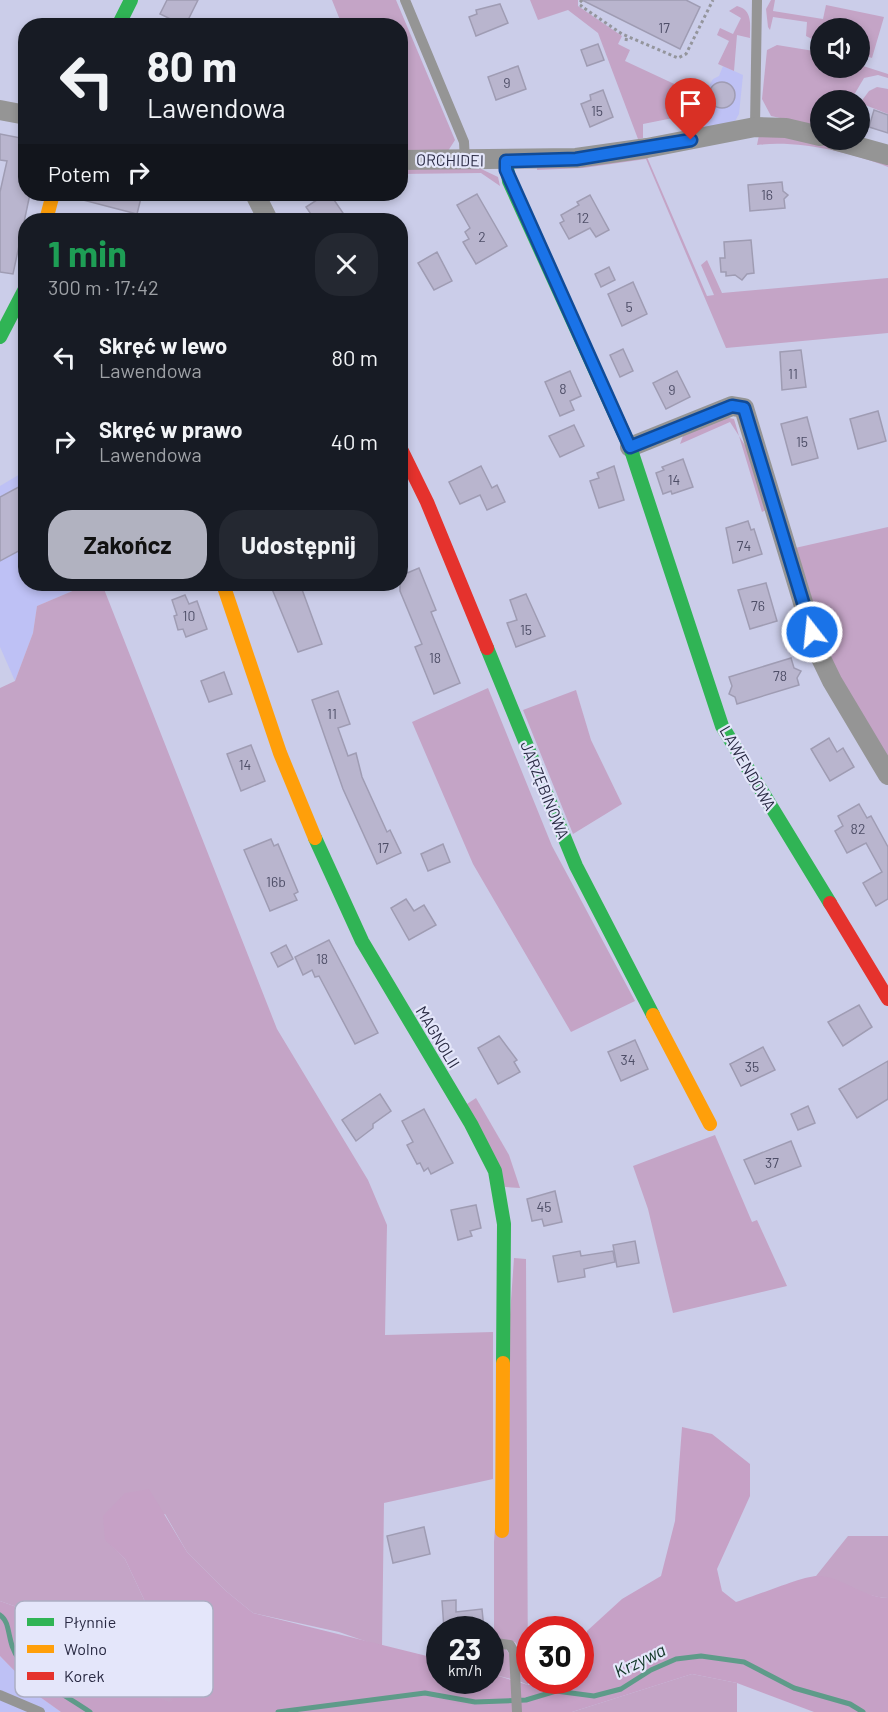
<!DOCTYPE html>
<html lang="pl">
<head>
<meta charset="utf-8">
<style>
	:root { --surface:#171b24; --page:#242831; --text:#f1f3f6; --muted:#9ea1a6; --accent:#b1b2c0 }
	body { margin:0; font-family:Barlow,sans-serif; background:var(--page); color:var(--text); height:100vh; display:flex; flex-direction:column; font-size:22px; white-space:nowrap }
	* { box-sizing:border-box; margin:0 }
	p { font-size:20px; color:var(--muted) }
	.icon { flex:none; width:33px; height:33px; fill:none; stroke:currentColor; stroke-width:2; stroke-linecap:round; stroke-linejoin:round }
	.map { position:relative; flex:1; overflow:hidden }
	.drawer { position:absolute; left:18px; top:213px; width:390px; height:378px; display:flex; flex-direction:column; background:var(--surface); border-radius:24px; box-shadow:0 3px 9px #0003 }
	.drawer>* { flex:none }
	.banner { position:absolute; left:18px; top:18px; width:390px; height:183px; border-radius:24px; box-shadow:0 3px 9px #0003; background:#171b24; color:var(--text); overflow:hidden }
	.tools { position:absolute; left:810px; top:18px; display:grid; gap:12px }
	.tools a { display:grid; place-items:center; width:60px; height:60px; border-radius:50%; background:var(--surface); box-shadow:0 3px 9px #0003; font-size:30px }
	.speed { position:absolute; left:426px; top:1616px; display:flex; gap:12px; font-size:30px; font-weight:700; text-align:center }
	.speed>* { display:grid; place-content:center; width:78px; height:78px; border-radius:50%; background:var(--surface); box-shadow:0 3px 9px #0003; line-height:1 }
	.speed small { font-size:15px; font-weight:400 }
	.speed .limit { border:9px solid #d22; background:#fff; color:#111 }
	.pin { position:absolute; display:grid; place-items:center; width:51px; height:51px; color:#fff; margin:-62px -26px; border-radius:50% 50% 50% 0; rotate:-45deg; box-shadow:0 0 6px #0007 }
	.pin .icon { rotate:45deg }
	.me { position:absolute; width:66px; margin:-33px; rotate:344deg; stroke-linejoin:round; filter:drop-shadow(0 0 4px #0008) }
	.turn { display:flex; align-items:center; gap:21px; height:126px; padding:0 30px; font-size:27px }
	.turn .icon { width:78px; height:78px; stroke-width:2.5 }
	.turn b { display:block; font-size:42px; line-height:51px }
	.then { display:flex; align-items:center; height:57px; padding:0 30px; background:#0003; gap:12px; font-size:22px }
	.round { display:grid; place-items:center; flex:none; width:63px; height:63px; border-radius:24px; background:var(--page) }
	.head { display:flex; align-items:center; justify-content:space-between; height:102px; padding:0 30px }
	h1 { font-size:36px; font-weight:700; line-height:45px; color:#1e9e55 }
	.action { display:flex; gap:12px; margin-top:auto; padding:12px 30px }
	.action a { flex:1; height:69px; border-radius:24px; background:var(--accent); color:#111; font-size:24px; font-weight:700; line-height:69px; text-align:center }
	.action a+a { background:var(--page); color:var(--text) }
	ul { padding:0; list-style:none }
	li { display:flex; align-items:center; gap:18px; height:84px; padding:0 30px }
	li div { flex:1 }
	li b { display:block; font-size:22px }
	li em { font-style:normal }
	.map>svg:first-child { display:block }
</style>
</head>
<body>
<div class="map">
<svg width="888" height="1712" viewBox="0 0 888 1712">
	<rect width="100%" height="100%" fill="#cbcde9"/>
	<g fill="#bec1f5">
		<path d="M 723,66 L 743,75 L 739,114 L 735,121 L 728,125 L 683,132 L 713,79 L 719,76 Z"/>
		<path d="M 25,471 L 26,584 L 89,584 L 37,606 L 33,633 L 15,681 L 0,647 L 0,486 Z"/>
		<path d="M 0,1656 L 40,1697 L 61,1712 L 0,1712 Z"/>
	</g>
	<g fill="#c4a4c6">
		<path d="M 332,0 L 396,0 L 455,140 L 448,151 L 401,154 L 400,26 L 342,25 Z"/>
		<path d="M 530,0 L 578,0 L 578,6 L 622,36 L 618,44 L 630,50 L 625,61 L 698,95 L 700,101 L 691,119 L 683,116 L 643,124 L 643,138 L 638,139 L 598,33 L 568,10 L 538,20 Z"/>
		<path d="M 771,0 L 775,0 L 773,11 L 823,19 L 826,5 L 884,17 L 872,58 L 860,54 L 860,28 L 820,28 L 820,43 L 806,36 L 807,22 L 773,17 L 770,30 L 768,27 L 766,9 Z"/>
		<path d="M 737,6 C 753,10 750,25 750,38 L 737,35 L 734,71 L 718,64 L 729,41 L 717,35 L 720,28 L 733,34 L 741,18 L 729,11 Z"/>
		<path d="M 777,45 L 820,52 L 820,68 L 860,68 L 860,65 L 888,74 L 888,78 L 878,75 L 864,78 L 851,100 L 820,100 L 820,127 L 771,116 L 762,99 L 767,50 Z"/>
		<path d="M 877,87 L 888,89 L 888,114 L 860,103 L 869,91 Z"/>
		<path d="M 759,135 C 803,136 846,150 888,162 L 888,167 C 849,152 798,140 757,145 Z"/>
		<path d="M 647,157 L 707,296 L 714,295 L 701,265 L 707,260 L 722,293 L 888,278 L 888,333 L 726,348 L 646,159 L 583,168 L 537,170 L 537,166 Z"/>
		<path d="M 400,167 L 477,167 L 498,177 L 500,186 L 481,173 L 401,174 Z"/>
		<path d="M 725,417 L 734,419 L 739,436 L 754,459 L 766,510 L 762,512 L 739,436 L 730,422 L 680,444 L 683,436 Z"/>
		<path d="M 888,527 L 888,765 L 828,664 L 795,548 Z"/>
		<path d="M 89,584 L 102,584 L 277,1029 L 368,1180 L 387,1225 L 385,1335 L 493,1332 L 493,1479 L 384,1503 L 382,1647 L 339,1632 L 253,1613 L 226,1591 L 187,1552 L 165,1514 L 105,1539 L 125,1559 L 172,1659 L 181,1688 L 170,1703 L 86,1674 L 28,1611 L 0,1601 L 0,688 L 15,681 L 33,633 L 37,606 Z"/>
		<path d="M 488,688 L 552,846 L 635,1001 L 571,1032 L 473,864 L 412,722 Z"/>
		<path d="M 576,690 L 591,740 L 622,804 L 573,834 L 523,710 Z"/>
		<path d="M 476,1098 L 509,1155 L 520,1188 L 505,1187 L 467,1104 Z"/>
		<path d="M 715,1135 L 752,1222 L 757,1220 L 787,1286 L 673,1313 L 648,1209 L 633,1166 Z"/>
		<path d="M 514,1258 L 526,1259 L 528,1685 L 519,1681 L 518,1646 L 515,1642 L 494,1639 L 494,1542 Z"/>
		<path d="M 848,1536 L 888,1536 L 888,1598 C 863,1597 841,1582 816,1576 Z"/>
		<path d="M 494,1647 L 505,1648 L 510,1655 L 511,1679 L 495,1675 Z"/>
		<path d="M 692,1674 L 737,1683 L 737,1712 L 572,1712 Z"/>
	</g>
	<path fill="#c6a1c6" d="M 682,1427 L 712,1434 L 750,1464 L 750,1496 L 717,1569 L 722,1591 L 736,1602 C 753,1597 803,1576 817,1576 C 840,1575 861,1597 888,1598 L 888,1712 L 814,1712 L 737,1683 L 692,1674 L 572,1712 L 61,1712 L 40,1697 L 0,1656 L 0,1601 L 28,1611 L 86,1674 L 170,1702 L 181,1688 L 172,1659 L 125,1559 L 105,1540 L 103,1516 L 125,1493 L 149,1489 L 187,1552 L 226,1591 L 253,1613 L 439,1659 L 440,1680 L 490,1680 L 491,1669 L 494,1670 L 495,1675 L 528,1685 L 559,1680 L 580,1680 L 581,1676 L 586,1675 L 587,1631 L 622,1599 L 661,1576 L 675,1521 Z"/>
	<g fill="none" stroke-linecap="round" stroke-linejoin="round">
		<g stroke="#5e9b89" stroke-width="5">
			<path d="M 0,1615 C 12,1623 6,1643 19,1659 C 36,1681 67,1696 90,1712"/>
			<path d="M 278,1712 L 425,1693 L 475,1702 L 526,1700 L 556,1691 L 594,1696 L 621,1689 L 651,1670 L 676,1659 L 701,1656 L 744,1662 L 794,1688 L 850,1704 L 863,1712"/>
		</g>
	</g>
	<g fill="#b9b5ce" stroke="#9f9cb3" stroke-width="1.5">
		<path d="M 167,0 L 198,0 L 185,26 L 160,14 Z"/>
		<path d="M 582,0 L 686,0 L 700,7 L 680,49 Z"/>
		<path d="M 500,4 L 508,23 L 476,36 L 469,17 L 477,14 L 476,10 Z"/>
		<path d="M 598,44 L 604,60 L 587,66 L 581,50 Z"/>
		<path d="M 518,66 L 526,89 L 496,100 L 488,77 Z"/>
		<circle cx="722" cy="95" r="13"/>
		<path d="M 603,90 L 613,117 L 590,127 L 581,104 L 591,100 L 590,95 Z"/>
		<path d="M 874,110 L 888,115 L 888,133 L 869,127 Z"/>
		<path d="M 0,134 L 26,139 L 26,194 L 30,194 L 13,274 L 0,272 L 0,192 L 7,161 L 0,160 Z"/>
		<path d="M 782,182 L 783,191 L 788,195 L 784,199 L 785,208 L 750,211 L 748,185 Z"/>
		<path d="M 79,194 L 142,194 L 137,214 L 79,199 Z"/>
		<path d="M 326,194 L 330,194 L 343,213 L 332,220 L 315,220 L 306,207 Z"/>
		<path d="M 477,194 L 507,246 L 476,264 L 463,242 L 469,239 L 465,232 L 470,228 L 457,205 Z"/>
		<path d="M 590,195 L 609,230 L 596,237 L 590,228 L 569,239 L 560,223 L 564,221 L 561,215 L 579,205 L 577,202 Z"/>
		<path d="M 751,240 L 754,273 L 747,274 L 742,280 L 735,275 L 726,276 L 726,272 L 721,272 L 720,258 L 725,258 L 724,242 Z"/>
		<path d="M 437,252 L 452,281 L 434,290 L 418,263 Z"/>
		<path d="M 609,267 L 615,280 L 601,287 L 595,274 Z"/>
		<path d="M 633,282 L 647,314 L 622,326 L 608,294 Z"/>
		<path d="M 623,349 L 633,371 L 620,377 L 610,355 Z"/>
		<path d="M 801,350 L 806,387 L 782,390 L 780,352 Z"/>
		<path d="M 570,371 L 581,396 L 570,401 L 574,410 L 560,416 L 545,382 Z"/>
		<path d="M 677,371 L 690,397 L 666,409 L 653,383 Z"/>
		<path d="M 878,411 L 886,441 L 858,449 L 850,419 Z"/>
		<path d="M 807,417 L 818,458 L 792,465 L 781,424 Z"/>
		<path d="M 574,425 L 584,446 L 560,457 L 549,436 Z"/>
		<path d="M 683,459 L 693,487 L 672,494 L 671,491 L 663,494 L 656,473 L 664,470 L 662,467 Z"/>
		<path d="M 481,466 L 492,488 L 497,485 L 505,502 L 487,510 L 480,495 L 460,504 L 449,482 Z"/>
		<path d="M 614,466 L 624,500 L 599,508 L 590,481 L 599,478 L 597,473 Z"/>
		<path d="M 26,483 L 26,547 L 0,561 L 0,497 Z"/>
		<path d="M 748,521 L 751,530 L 754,529 L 762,554 L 733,563 L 726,528 Z"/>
		<path d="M 419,568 L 436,610 L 431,612 L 460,683 L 434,694 L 415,647 L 422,644 L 400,591 L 400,576 Z"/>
		<path d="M 766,583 L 777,621 L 750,629 L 738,590 Z"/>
		<path d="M 270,584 L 300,584 L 322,644 L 298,652 Z"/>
		<path d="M 526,594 L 545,636 L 516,647 L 507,623 L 517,620 L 510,600 Z"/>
		<path d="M 185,595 L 189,604 L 197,601 L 207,629 L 186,637 L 183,629 L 178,630 L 174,616 L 177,615 L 172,600 Z"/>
		<path d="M 791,658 L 794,668 L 801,671 L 797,678 L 799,685 L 737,704 L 735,697 L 729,694 L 732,686 L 729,677 Z"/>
		<path d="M 224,672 L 232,694 L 209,702 L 201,681 Z"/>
		<path d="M 338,691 L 350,724 L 338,728 L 348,756 L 356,753 L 362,777 L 387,832 L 390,830 L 401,853 L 377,864 L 343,789 L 312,700 Z"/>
		<path d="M 829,738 L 837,752 L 843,748 L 854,767 L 830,781 L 811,749 Z"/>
		<path d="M 251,745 L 265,781 L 241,791 L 227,754 Z"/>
		<path d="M 859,804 L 867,818 L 871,816 L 888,847 L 888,899 L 876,906 L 863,883 L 882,872 L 866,843 L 847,853 L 835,831 L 843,826 L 838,816 Z"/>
		<path d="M 271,839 L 274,846 L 278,844 L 298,892 L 294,894 L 297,900 L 270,911 L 244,850 Z"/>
		<path d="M 443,844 L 450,862 L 428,871 L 421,854 Z"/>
		<path d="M 406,899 L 414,911 L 424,905 L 436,925 L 409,940 L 391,908 Z"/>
		<path d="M 329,940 L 378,1033 L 355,1044 L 319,976 L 315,977 L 312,970 L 303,975 L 295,957 Z"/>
		<path d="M 286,945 L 293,959 L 278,967 L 271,953 Z"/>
		<path d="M 859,1005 L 872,1027 L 843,1046 L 828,1022 Z"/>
		<path d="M 499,1036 L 517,1060 L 514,1062 L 520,1072 L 498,1084 L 478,1048 Z"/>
		<path d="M 635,1040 L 648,1069 L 621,1081 L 608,1052 Z"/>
		<path d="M 763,1047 L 775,1070 L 741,1086 L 730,1064 Z"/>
		<path d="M 888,1061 L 888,1099 L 857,1118 L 839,1089 Z"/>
		<path d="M 380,1094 L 391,1111 L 373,1124 L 373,1128 L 356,1141 L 342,1120 Z"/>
		<path d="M 808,1106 L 815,1123 L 798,1130 L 791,1114 Z"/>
		<path d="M 424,1109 L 453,1163 L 431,1174 L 428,1168 L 424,1171 L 420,1163 L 417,1164 L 407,1145 L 413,1142 L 402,1121 Z"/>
		<path d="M 791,1141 L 801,1166 L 755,1184 L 744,1160 Z"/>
		<path d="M 555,1191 L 562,1222 L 544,1226 L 542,1219 L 532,1221 L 527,1199 Z"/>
		<path d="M 476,1205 L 481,1228 L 470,1231 L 472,1236 L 458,1240 L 451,1210 Z"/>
		<path d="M 635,1241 L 639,1263 L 617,1267 L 613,1245 Z"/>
		<path d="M 580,1251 L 581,1256 L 613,1251 L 615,1262 L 584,1269 L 585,1277 L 558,1282 L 553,1256 Z"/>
		<path d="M 424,1527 L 430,1554 L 393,1563 L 387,1536 Z"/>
		<path d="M 456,1600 L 456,1612 L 482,1609 L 484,1629 L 444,1629 L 442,1601 Z"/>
	</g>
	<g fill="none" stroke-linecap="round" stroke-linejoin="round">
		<g stroke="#94959c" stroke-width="3" stroke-dasharray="3 3" stroke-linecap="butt">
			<path d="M 580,0 L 583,3 L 581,6 L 622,34 L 678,58 L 686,54 L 713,0"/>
			<path d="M 626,41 L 627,35"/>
		</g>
		<g stroke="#959595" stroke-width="10">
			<path d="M 405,0 L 464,142 L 465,161"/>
			<path d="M 755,127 L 757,0"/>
			<path d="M 496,1643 L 510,1645 L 514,1652 L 517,1712"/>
			<path d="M 0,1695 L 40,1712"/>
		</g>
		<g stroke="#959595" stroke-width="20">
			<path d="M 0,110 L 26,115"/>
			<path d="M 834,140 L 888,155"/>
			<path d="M 400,160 L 576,158 L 647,148 L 755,127 L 786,128 L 820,136"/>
			<path d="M 255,194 L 268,220"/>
			<path d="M 630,447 L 732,406 L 744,408 L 818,652 L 832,681 L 888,775"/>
		</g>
		<g stroke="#30b455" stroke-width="14">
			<path d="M 118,26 L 131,0"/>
			<path d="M 506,161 L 509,181 L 630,447 L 722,726 L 830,903"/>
			<path d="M 0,337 L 26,287"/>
			<path d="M 487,648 L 576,866 L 653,1015"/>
			<path d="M 315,838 L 362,941 L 471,1124 L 495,1171 L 504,1224 L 503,1363"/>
		</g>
		<g stroke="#ff9f0a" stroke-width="14">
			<path d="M 46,220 L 53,194"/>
			<path d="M 223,584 L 280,753 L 315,838"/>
			<path d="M 653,1015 L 710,1124"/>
			<path d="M 502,1531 L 503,1363"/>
		</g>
		<g stroke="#e5322d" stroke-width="14">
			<path d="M 400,447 L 427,502 L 487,648"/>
			<path d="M 830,903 L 888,999"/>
		</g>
	</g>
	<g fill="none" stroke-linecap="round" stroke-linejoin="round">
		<g stroke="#114b97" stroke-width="15">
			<path id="route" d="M 691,140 L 576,159 L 506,161 L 506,170 L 630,447 L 732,406 L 744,408 L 812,632"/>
		</g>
		<use href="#route" stroke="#1a73e8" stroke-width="10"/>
	</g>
	<g text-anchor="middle" stroke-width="4.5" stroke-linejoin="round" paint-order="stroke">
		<g font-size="14" fill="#4e4e67">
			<text x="664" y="33">17</text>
			<text x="507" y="88">9</text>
			<text x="597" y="116">15</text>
			<text x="767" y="200">16</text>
			<text x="583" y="223">12</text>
			<text x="482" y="242">2</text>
			<text x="629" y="312">5</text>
			<text x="793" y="379">11</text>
			<text x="563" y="394">8</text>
			<text x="672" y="395">9</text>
			<text x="802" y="447">15</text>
			<text x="674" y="485">14</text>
			<text x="744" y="551">74</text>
			<text x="758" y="611">76</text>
			<text x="189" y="621">10</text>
			<text x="526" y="635">15</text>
			<text x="435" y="663">18</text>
			<text x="780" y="681">78</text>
			<text x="332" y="719">11</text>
			<text x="245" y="770">14</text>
			<text x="858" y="834">82</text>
			<text x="383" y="853">17</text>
			<text x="276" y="887">16b</text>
			<text x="322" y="964">18</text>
			<text x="628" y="1065">34</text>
			<text x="752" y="1072">35</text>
			<text x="772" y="1168">37</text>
			<text x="544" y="1212">45</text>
		</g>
		<g font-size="16" fill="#292a43" stroke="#e4e6fa">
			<text transform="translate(450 160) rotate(1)" y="6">ORCHIDEI</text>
			<text transform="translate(748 768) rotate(60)" y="6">LAWENDOWA</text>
			<text transform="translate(545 790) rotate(68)" y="6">JARZĘBINOWA</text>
			<text transform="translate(438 1037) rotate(59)" y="6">MAGNOLII</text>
		</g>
		<g font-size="18" font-style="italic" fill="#0f3524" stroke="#e4e6fa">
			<text transform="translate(640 1661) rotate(-26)" y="6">Krzywa</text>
		</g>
	</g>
	<rect x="15" y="1601" width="198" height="96" rx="9" fill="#e4e6fa" stroke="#acaec3" stroke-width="1.5"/>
	<rect x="27" y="1618" width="27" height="8" fill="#30b455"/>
	<rect x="27" y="1645" width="27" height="8" fill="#ff9f0a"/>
	<rect x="27" y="1672" width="27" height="8" fill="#e5322d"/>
	<g font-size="16" fill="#292a43">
		<text x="64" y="1628">Płynnie</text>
		<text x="64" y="1655">Wolno</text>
		<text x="64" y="1682">Korek</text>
	</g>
</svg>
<div class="tools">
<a><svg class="icon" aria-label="sound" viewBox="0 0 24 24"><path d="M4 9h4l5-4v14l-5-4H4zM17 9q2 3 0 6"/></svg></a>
<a><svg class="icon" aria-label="layers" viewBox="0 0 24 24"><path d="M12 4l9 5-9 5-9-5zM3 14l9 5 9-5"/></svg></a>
</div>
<div class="speed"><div>23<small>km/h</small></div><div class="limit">30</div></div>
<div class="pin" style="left:691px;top:140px;background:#d93025"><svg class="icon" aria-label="arrive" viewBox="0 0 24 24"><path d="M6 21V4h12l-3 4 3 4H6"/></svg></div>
<svg class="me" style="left:812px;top:632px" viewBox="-20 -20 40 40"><circle r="17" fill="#1a73e8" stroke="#fff" stroke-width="3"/><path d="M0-11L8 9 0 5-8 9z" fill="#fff"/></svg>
<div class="banner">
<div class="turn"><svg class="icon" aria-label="left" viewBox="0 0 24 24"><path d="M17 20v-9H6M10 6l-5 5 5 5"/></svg><div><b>80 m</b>Lawendowa</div></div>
<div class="then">Potem<svg class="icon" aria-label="right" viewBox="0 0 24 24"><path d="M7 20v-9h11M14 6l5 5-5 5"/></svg></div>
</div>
<section class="drawer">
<div class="head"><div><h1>1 min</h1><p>300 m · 17:42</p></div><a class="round"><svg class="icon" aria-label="close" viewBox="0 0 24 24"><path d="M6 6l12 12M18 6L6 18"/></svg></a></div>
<ul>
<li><svg class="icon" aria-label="left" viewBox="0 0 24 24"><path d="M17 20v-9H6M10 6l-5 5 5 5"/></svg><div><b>Skręć w lewo</b><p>Lawendowa</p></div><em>80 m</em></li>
<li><svg class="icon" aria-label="right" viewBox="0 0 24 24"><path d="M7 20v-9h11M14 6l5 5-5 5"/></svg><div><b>Skręć w prawo</b><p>Lawendowa</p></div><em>40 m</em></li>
</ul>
<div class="action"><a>Zakończ</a><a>Udostępnij</a></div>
</section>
</div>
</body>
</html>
